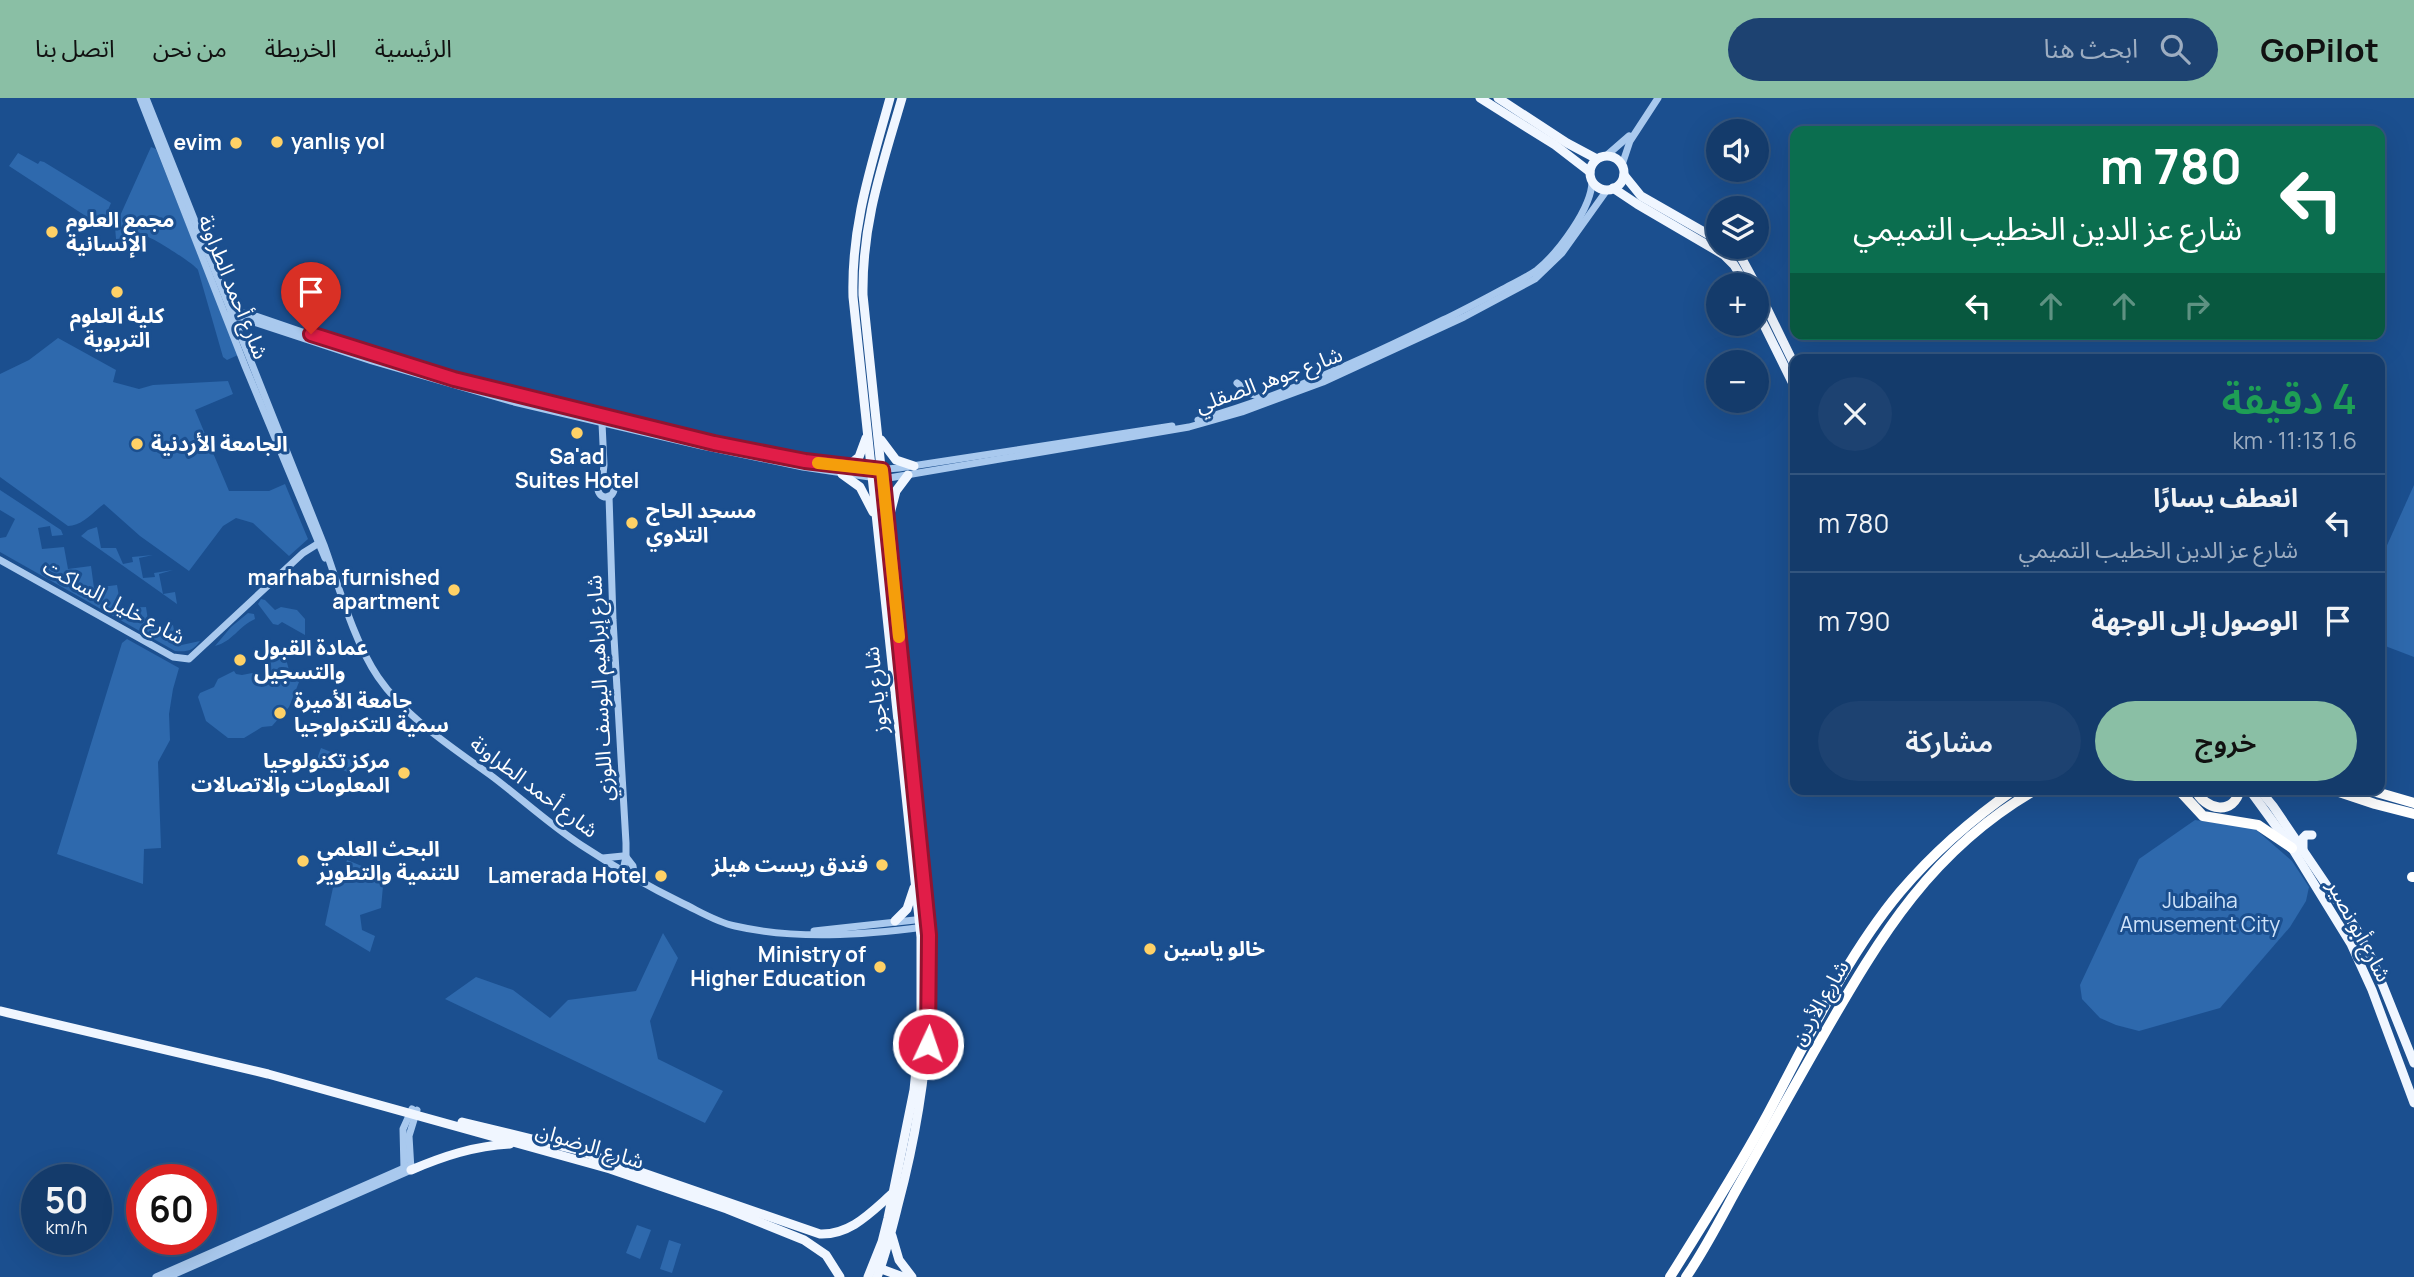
<!DOCTYPE html>
<html lang="ar">
<head>
<meta charset="utf-8">
<style>
	:root { --surface:#143b6b; --page:#1d4271; --text:#f1f3f6; --muted:#9dadc1; --line:#33557e; --accent:#8abfa5 }
	body { margin:0; font-family:Manrope,"Noto Sans Arabic",sans-serif; background:var(--page); color:var(--text); direction:rtl; height:100vh; display:flex; flex-direction:column; font-size:26px; white-space:nowrap }
	* { box-sizing:border-box; margin:0 }
	p { font-size:23px; color:var(--muted) }
	.icon { flex:none; width:38px; height:38px; fill:none; stroke:currentColor; stroke-width:2; stroke-linecap:round; stroke-linejoin:round }
	.map { position:relative; flex:1; overflow:hidden; direction:ltr }
	.side { position:absolute; left:1790px; top:256px; width:595px; height:441px; display:flex; flex-direction:column; background:var(--surface); border-radius:14px; box-shadow:0 7px 28px #0002,0 0 0 2px var(--line); direction:rtl }
	.side>* { flex:none }
	.guide { position:absolute; left:1790px; top:28px; width:595px; height:214px; border-radius:14px; box-shadow:0 7px 28px #0002,0 0 0 2px var(--line); direction:rtl; background:#0b6e4f; color:#fff; overflow:hidden }
	.buttons { position:absolute; left:1706px; top:21px; display:grid; gap:14px }
	.buttons a { display:grid; place-items:center; width:63px; height:63px; border-radius:50%; background:var(--surface); box-shadow:0 7px 28px #0002,0 0 0 2px var(--line); font-size:35px }
	.speed { position:absolute; left:21px; top:1066px; display:flex; gap:14px; font-size:35px; font-weight:700; text-align:center }
	.speed>* { display:grid; place-content:center; width:91px; height:91px; border-radius:50%; background:var(--surface); box-shadow:0 7px 28px #0002,0 0 0 2px var(--line); line-height:1 }
	.speed small { font-size:18px; font-weight:400 }
	.speed .limit { border:10px solid #d22; background:#fff; color:#111 }
	.pin { position:absolute; display:grid; place-items:center; width:60px; height:60px; color:#fff; margin:-72px -30px; border-radius:50% 50% 50% 0; rotate:-45deg; box-shadow:0 0 7px #0007 }
	.pin .icon { rotate:45deg }
	.me { position:absolute; width:77px; margin:-38px; rotate:3deg; stroke-linejoin:round; filter:drop-shadow(0 0 5px #0008) }
	.turn { display:flex; align-items:center; gap:24px; height:147px; padding:0 28px; font-size:32px }
	.turn .icon { width:91px; height:91px; stroke-width:2.5 }
	.turn b { display:block; font-size:49px; line-height:60px }
	.lanes { display:flex; align-items:center; height:66px; padding:0 28px; background:#0003; justify-content:center; gap:35px; direction:ltr }
	.lanes .off { opacity:.35 }
	.round { display:grid; place-items:center; flex:none; width:74px; height:74px; border-radius:37px; background:var(--page) }
	.headline { display:flex; align-items:center; justify-content:space-between; height:119px; padding:0 28px }
	h1 { font-size:42px; font-weight:600; line-height:52px; color:#1e9e55 }
	.cta { display:flex; gap:14px; margin-top:auto; padding:14px 28px }
	.cta a { flex:1; height:80px; border-radius:42px; background:var(--accent); color:#111; font-size:28px; font-weight:600; line-height:80px; text-align:center }
	.cta a+a { background:var(--page); color:var(--text) }
	ul { padding:0; list-style:none }
	li { display:flex; align-items:center; gap:21px; height:98px; padding:0 28px; border-top:2px solid var(--line) }
	li div { flex:1 }
	li b { display:block; font-size:26px }
	li em { font-style:normal }
	header { display:flex; align-items:center; gap:42px; box-sizing:border-box; height:98px; padding:0 35px; background:var(--accent); color:#111 }
	header strong { font-size:33px }
	nav { display:flex; gap:38px; margin-inline-start:auto; font-size:24px }
	.search { width:490px; height:63px; background:var(--page); display:flex; align-items:center; gap:18px; box-sizing:border-box; padding:0 24px; border-radius:38px; color:var(--muted); font-size:26px }
	.map>svg:first-child { display:block }
</style>
</head>
<body>
<header>
<strong>GoPilot</strong>
<div class="search"><svg class="icon" aria-label="search" viewBox="0 0 24 24"><circle cx="10" cy="10" r="6"/><path d="M15 15l6 6"/></svg>ابحث هنا</div>
<nav><a>الرئيسية</a><a>الخريطة</a><a>من نحن</a><a>اتصل بنا</a></nav>
</header>
<div class="map">
<svg width="2414" height="1179" viewBox="0 0 2414 1179">
	<rect width="100%" height="100%" fill="#1b4f8f"/>
	<g fill="#2e69ad">
		<path d="M 151,49 L 156,51 L 238,257 L 227,262 L 223,259 L 198,172 C 195,166 149,137 143,137 C 134,136 124,141 116,141 L 115,129 Z"/>
		<path d="M 18,55 L 38,66 L 40,63 L 44,64 L 111,105 L 101,128 L 9,68 Z"/>
		<path d="M 58,240 L 116,272 L 113,284 L 139,291 L 153,287 L 228,283 L 233,296 L 195,312 L 229,393 L 269,393 L 285,386 L 308,441 L 289,458 L 253,425 L 236,420 L 223,428 L 189,473 L 140,438 L 104,406 C 93,414 82,428 68,428 L 0,379 L 0,276 L 29,262 Z"/>
		<path d="M 2414,387 L 2414,559 L 2380,546 L 2380,463 Z"/>
		<path d="M 0,392 L 61,432 L 63,437 L 52,438 L 50,428 L 38,430 L 42,451 L 64,449 L 68,471 L 91,468 L 94,490 L 117,487 L 121,510 L 146,509 L 149,529 L 173,527 L 177,548 L 200,543 C 193,553 187,554 175,553 L 0,454 L 0,440 L 6,439 L 15,421 L 0,412 Z"/>
		<path d="M 97,429 L 101,450 L 116,450 L 123,466 L 133,464 L 132,459 L 153,457 L 139,460 L 143,480 L 155,479 L 154,475 L 173,472 L 159,476 L 163,496 L 175,494 L 177,506 L 81,438 L 88,432 Z"/>
		<path d="M 261,501 L 265,502 L 275,512 L 281,509 L 297,512 L 305,521 L 305,537 L 282,524 L 278,527 L 273,526 L 258,506 Z"/>
		<path d="M 248,515 L 254,516 L 255,521 C 239,528 232,544 215,548 L 231,529 Z"/>
		<path d="M 127,541 L 179,570 L 173,591 L 169,616 L 170,642 L 158,664 L 161,750 L 144,751 L 143,786 L 57,756 L 122,545 Z"/>
		<path d="M 287,553 L 290,557 L 286,561 L 289,572 L 299,584 L 289,609 L 272,628 L 262,629 L 244,640 L 228,640 L 206,623 L 198,599 L 200,595 L 214,589 L 218,581 L 234,573 L 236,576 L 242,577 L 257,574 L 261,589 L 270,586 L 270,562 L 282,559 Z"/>
		<path d="M 321,650 L 354,663 L 350,675 L 317,661 Z"/>
		<path d="M 2195,722 L 2254,730 L 2292,763 L 2309,789 L 2306,803 L 2290,829 L 2220,910 L 2139,933 L 2116,927 L 2100,920 L 2082,901 L 2080,887 L 2139,761 Z"/>
		<path d="M 347,762 L 384,777 L 381,810 L 360,817 L 362,832 L 375,838 L 370,854 L 325,827 L 334,785 L 340,786 Z"/>
		<path d="M 663,835 L 678,860 L 650,923 L 658,961 L 723,993 L 705,1025 L 445,901 L 476,879 L 513,892 L 550,920 L 568,902 L 636,893 Z"/>
		<path d="M 637,1127 L 651,1132 L 640,1161 L 626,1155 Z"/>
		<path d="M 669,1142 L 681,1146 L 672,1175 L 660,1171 Z"/>
	</g>
	<g fill="none" stroke-linecap="round" stroke-linejoin="round">
		<g stroke="#a9c9ee" stroke-width="7">
			<path d="M 140,0 L 245,268 L 325,460"/>
			<path d="M 146,0 L 324,447 C 338,486 354,544 378,579 C 406,620 453,650 493,679 C 522,701 550,727 581,747 C 613,768 647,788 682,805 C 699,813 716,824 735,828 C 796,842 863,837 924,829"/>
			<path d="M 1606,58 L 1629,38"/>
			<path d="M 1622,67 L 1630,43 L 1658,0"/>
			<path d="M 226,217 L 247,215 C 315,239 384,261 453,281 C 523,301 594,316 664,333 C 731,349 831,378 899,370 L 1172,328"/>
			<path d="M 229,224 L 241,221 L 251,223 L 372,263 L 514,304 L 702,348 L 803,369 L 883,381 L 1189,329 L 1242,314 L 1323,284 L 1464,219 L 1535,181 L 1562,155 L 1607,92"/>
			<path d="M 1237,285 L 1251,296 L 1264,300"/>
			<path d="M 1198,322 C 1283,298 1364,261 1443,222 C 1464,212 1484,201 1505,190 C 1516,184 1527,179 1537,172 C 1558,155 1592,110 1592,83"/>
			<path d="M 602,325 L 604,367 L 602,385"/>
			<circle cx="606" cy="391" r="8"/>
			<path d="M 609,398 L 613,522 L 626,745 L 626,759 L 623,772"/>
			<path d="M 0,462 L 173,559 L 189,561 L 303,455 L 319,445"/>
			<path d="M 626,759 L 633,768 L 635,780"/>
			<path d="M 603,760 L 623,758"/>
			<path d="M 814,833 L 924,821"/>
			<path d="M 404,1071 L 403,1031 L 412,1011"/>
			<path d="M 156,1179 L 411,1067"/>
			<path d="M 168,1179 L 411,1072 L 409,1038 L 417,1012"/>
		</g>
		<g stroke="#f0f6ff" stroke-width="9">
			<path d="M 1480,0 L 1555,47 L 1590,74"/>
			<path d="M 1498,0 L 1567,45 L 1597,61"/>
			<circle cx="1607" cy="75" r="17"/>
			<path d="M 1624,77 L 1641,98 L 1718,142"/>
			<path d="M 1613,90 L 1637,106 L 1724,157 L 1734,167 L 1746,187"/>
			<path d="M 1729,149 L 1742,161 L 1756,187"/>
			<path d="M 1757,190 L 1796,270"/>
			<path d="M 1757,213 L 1796,292"/>
			<path d="M 881,342 L 896,362 L 914,368"/>
			<path d="M 846,369 L 859,359 L 866,340"/>
			<path d="M 842,376 L 860,389 L 873,414"/>
			<path d="M 890,416 L 896,393 L 908,377"/>
			<path d="M 2249,691 L 2292,750 L 2351,846 L 2372,892 L 2414,1005"/>
			<path d="M 2259,691 L 2273,708 L 2357,832 L 2373,863 L 2414,965"/>
			<path d="M 2303,751 L 2303,740 L 2306,737 L 2312,737"/>
			<path d="M 895,823 L 907,811 L 914,790"/>
			<path d="M 0,913 L 268,976 L 610,1071 L 727,1111 L 804,1142 L 826,1157 L 840,1179"/>
			<path d="M 462,1024 L 577,1052 L 820,1136 C 851,1137 871,1114 893,1095"/>
			<path d="M 411,1072 C 444,1058 474,1048 510,1046"/>
			<path d="M 892,1138 L 899,1162 L 912,1179"/>
			<path d="M 876,1169 L 903,1179"/>
			<path d="M 868,1179 L 882,1144 L 888,1120 L 914,992 L 921,921 L 921,839 L 853,199 C 851,127 871,69 890,0"/>
			<path d="M 877,1179 C 886,1156 892,1131 898,1107 C 924,1009 936,912 927,811 L 863,197 C 862,124 882,69 902,0"/>
		</g>
		<g stroke="#fff" stroke-width="10">
			<path d="M 2178,691 L 2203,718 L 2258,727 L 2292,750"/>
			<path d="M 2195,691 C 2205,713 2234,718 2240,691"/>
			<path d="M 2330,691 L 2375,706 L 2414,716"/>
			<path d="M 2366,691 L 2414,705"/>
			<path d="M 2412,779 L 2414,779"/>
			<path d="M 1670,1179 C 1702,1128 1735,1076 1764,1023 C 1805,947 1844,861 1900,794 C 1934,754 1972,721 2015,691"/>
			<path d="M 1686,1179 C 1704,1153 1719,1124 1734,1096 C 1764,1043 1793,990 1823,938 C 1881,837 1932,751 2037,691"/>
		</g>
	</g>
	<g fill="none" stroke-linecap="round" stroke-linejoin="round">
		<g stroke="#92132f" stroke-width="18">
			<path id="route" d="M 311,236 L 454,281 L 714,345 L 805,363 L 882,372 L 929,837 L 928,946"/>
		</g>
		<use href="#route" stroke="#e11d48" stroke-width="12"/>
		<path stroke="#f59e0b" stroke-width="12" d="M 818,365 L 882,372 L 899,539"/>
	</g>
	<g fill="#ffd166" stroke="#1b4f8f" stroke-width="2.5">
		<circle cx="277" cy="44" r="7"/>
		<circle cx="236" cy="45" r="7"/>
		<circle cx="52" cy="134" r="7"/>
		<circle cx="117" cy="194" r="7"/>
		<circle cx="577" cy="335" r="7"/>
		<circle cx="137" cy="346" r="7"/>
		<circle cx="632" cy="425" r="7"/>
		<circle cx="454" cy="492" r="7"/>
		<circle cx="240" cy="562" r="7"/>
		<circle cx="280" cy="615" r="7"/>
		<circle cx="404" cy="675" r="7"/>
		<circle cx="303" cy="763" r="7"/>
		<circle cx="882" cy="767" r="7"/>
		<circle cx="661" cy="778" r="7"/>
		<circle cx="1150" cy="851" r="7"/>
		<circle cx="880" cy="869" r="7"/>
	</g>
	<g text-anchor="middle" stroke-width="6" stroke-linejoin="round" paint-order="stroke">
		<g font-size="21" font-weight="bold" fill="#fff" stroke="#1b4f8f" text-anchor="start">
			<text x="291" y="51">yanlış yol</text>
			<text x="222" y="52" text-anchor="end">evim</text>
			<text x="66" y="129">مجمع العلوم<tspan x="66" dy="24">الإنسانية</tspan></text>
			<text x="117" y="225" text-anchor="middle">كلية العلوم<tspan x="117" dy="24">التربوية</tspan></text>
			<text x="151" y="353">الجامعة الأردنية</text>
			<text x="577" y="366" text-anchor="middle">Sa'ad<tspan x="577" dy="24">Suites Hotel</tspan></text>
			<text x="646" y="420">مسجد الحاج<tspan x="646" dy="24">التلاوي</tspan></text>
			<text x="440" y="487" text-anchor="end">marhaba furnished<tspan x="440" dy="24">apartment</tspan></text>
			<text x="254" y="557">عمادة القبول<tspan x="254" dy="24">والتسجيل</tspan></text>
			<text x="294" y="610">جامعة الأميرة<tspan x="294" dy="24">سمية للتكنولوجيا</tspan></text>
			<text x="390" y="670" text-anchor="end">مركز تكنولوجيا<tspan x="390" dy="24">المعلومات والاتصالات</tspan></text>
			<text x="317" y="758">البحث العلمي<tspan x="317" dy="24">للتنمية والتطوير</tspan></text>
			<text x="868" y="774" text-anchor="end">فندق ريست هيلز</text>
			<text x="647" y="785" text-anchor="end">Lamerada Hotel</text>
			<text x="1164" y="858">خالو ياسين</text>
			<text x="866" y="864" text-anchor="end">Ministry of<tspan x="866" dy="24">Higher Education</tspan></text>
		</g>
		<g font-size="21" fill="#fff" stroke="#1b4f8f">
			<text transform="translate(233 189) rotate(68)" y="7">شارع أحمد الطراونة</text>
			<text transform="translate(1269 282) rotate(-20)" y="7">شارع جوهر الصقلي</text>
			<text transform="translate(114 504) rotate(28)" y="7">شارع خليل الساكت</text>
			<text transform="translate(600 590) rotate(-93)" y="7">شارع إبراهيم اليوسف اللوزي</text>
			<text transform="translate(876 592) rotate(-96)" y="7">شارع ياجوز</text>
			<text transform="translate(534 689) rotate(37)" y="7">شارع أحمد الطراونة</text>
			<text transform="translate(2359 833) rotate(62)" y="7">شارع أبو نصير</text>
			<text transform="translate(1820 905) rotate(-60)" y="7">شارع الأردن</text>
			<text transform="translate(590 1048) rotate(17)" y="7">شارع الرضوان</text>
		</g>
		<g font-size="21" fill="#cfe3fa" stroke="#1b4f8f">
			<text x="2200" y="810">Jubaiha<tspan x="2200" dy="24">Amusement City</tspan></text>
		</g>
	</g>
</svg>
<div class="buttons">
<a><svg class="icon" aria-label="sound" viewBox="0 0 24 24"><path d="M4 9h4l5-4v14l-5-4H4zM17 9q2 3 0 6"/></svg></a>
<a><svg class="icon" aria-label="layers" viewBox="0 0 24 24"><path d="M12 4l9 5-9 5-9-5zM3 14l9 5 9-5"/></svg></a>
<a>+</a>
<a>−</a>
</div>
<div class="speed"><div>50<small>km/h</small></div><div class="limit">60</div></div>
<div class="pin" style="left:311px;top:236px;background:#d93025"><svg class="icon" aria-label="arrive" viewBox="0 0 24 24"><path d="M6 21V4h12l-3 4 3 4H6"/></svg></div>
<svg class="me" style="left:928px;top:946px" viewBox="-20 -20 40 40"><circle r="17" fill="#e11d48" stroke="#fff" stroke-width="3"/><path d="M0-11L8 9 0 5-8 9z" fill="#fff"/></svg>
<div class="guide">
<div class="turn"><svg class="icon" aria-label="left" viewBox="0 0 24 24"><path d="M17 20v-9H6M10 6l-5 5 5 5"/></svg><div><b>780 m</b>شارع عز الدين الخطيب التميمي</div></div>
<div class="lanes"><svg class="icon" aria-label="left" viewBox="0 0 24 24"><path d="M17 20v-9H6M10 6l-5 5 5 5"/></svg><svg class="icon off" aria-label="ahead" viewBox="0 0 24 24"><path d="M12 20V5M6 11l6-6 6 6"/></svg><svg class="icon off" aria-label="ahead" viewBox="0 0 24 24"><path d="M12 20V5M6 11l6-6 6 6"/></svg><svg class="icon off" aria-label="right" viewBox="0 0 24 24"><path d="M7 20v-9h11M14 6l5 5-5 5"/></svg></div>
</div>
<section class="side">
<div class="headline"><div><h1>4 دقيقة</h1><p>1.6 km · 11:13</p></div><a class="round"><svg class="icon" aria-label="close" viewBox="0 0 24 24"><path d="M6 6l12 12M18 6L6 18"/></svg></a></div>
<ul>
<li><svg class="icon" aria-label="left" viewBox="0 0 24 24"><path d="M17 20v-9H6M10 6l-5 5 5 5"/></svg><div><b>انعطف يسارًا</b><p>شارع عز الدين الخطيب التميمي</p></div><em>780 m</em></li>
<li><svg class="icon" aria-label="arrive" viewBox="0 0 24 24"><path d="M6 21V4h12l-3 4 3 4H6"/></svg><div><b>الوصول إلى الوجهة</b></div><em>790 m</em></li>
</ul>
<div class="cta"><a>خروج</a><a>مشاركة</a></div>
</section>
</div>
</body>
</html>
